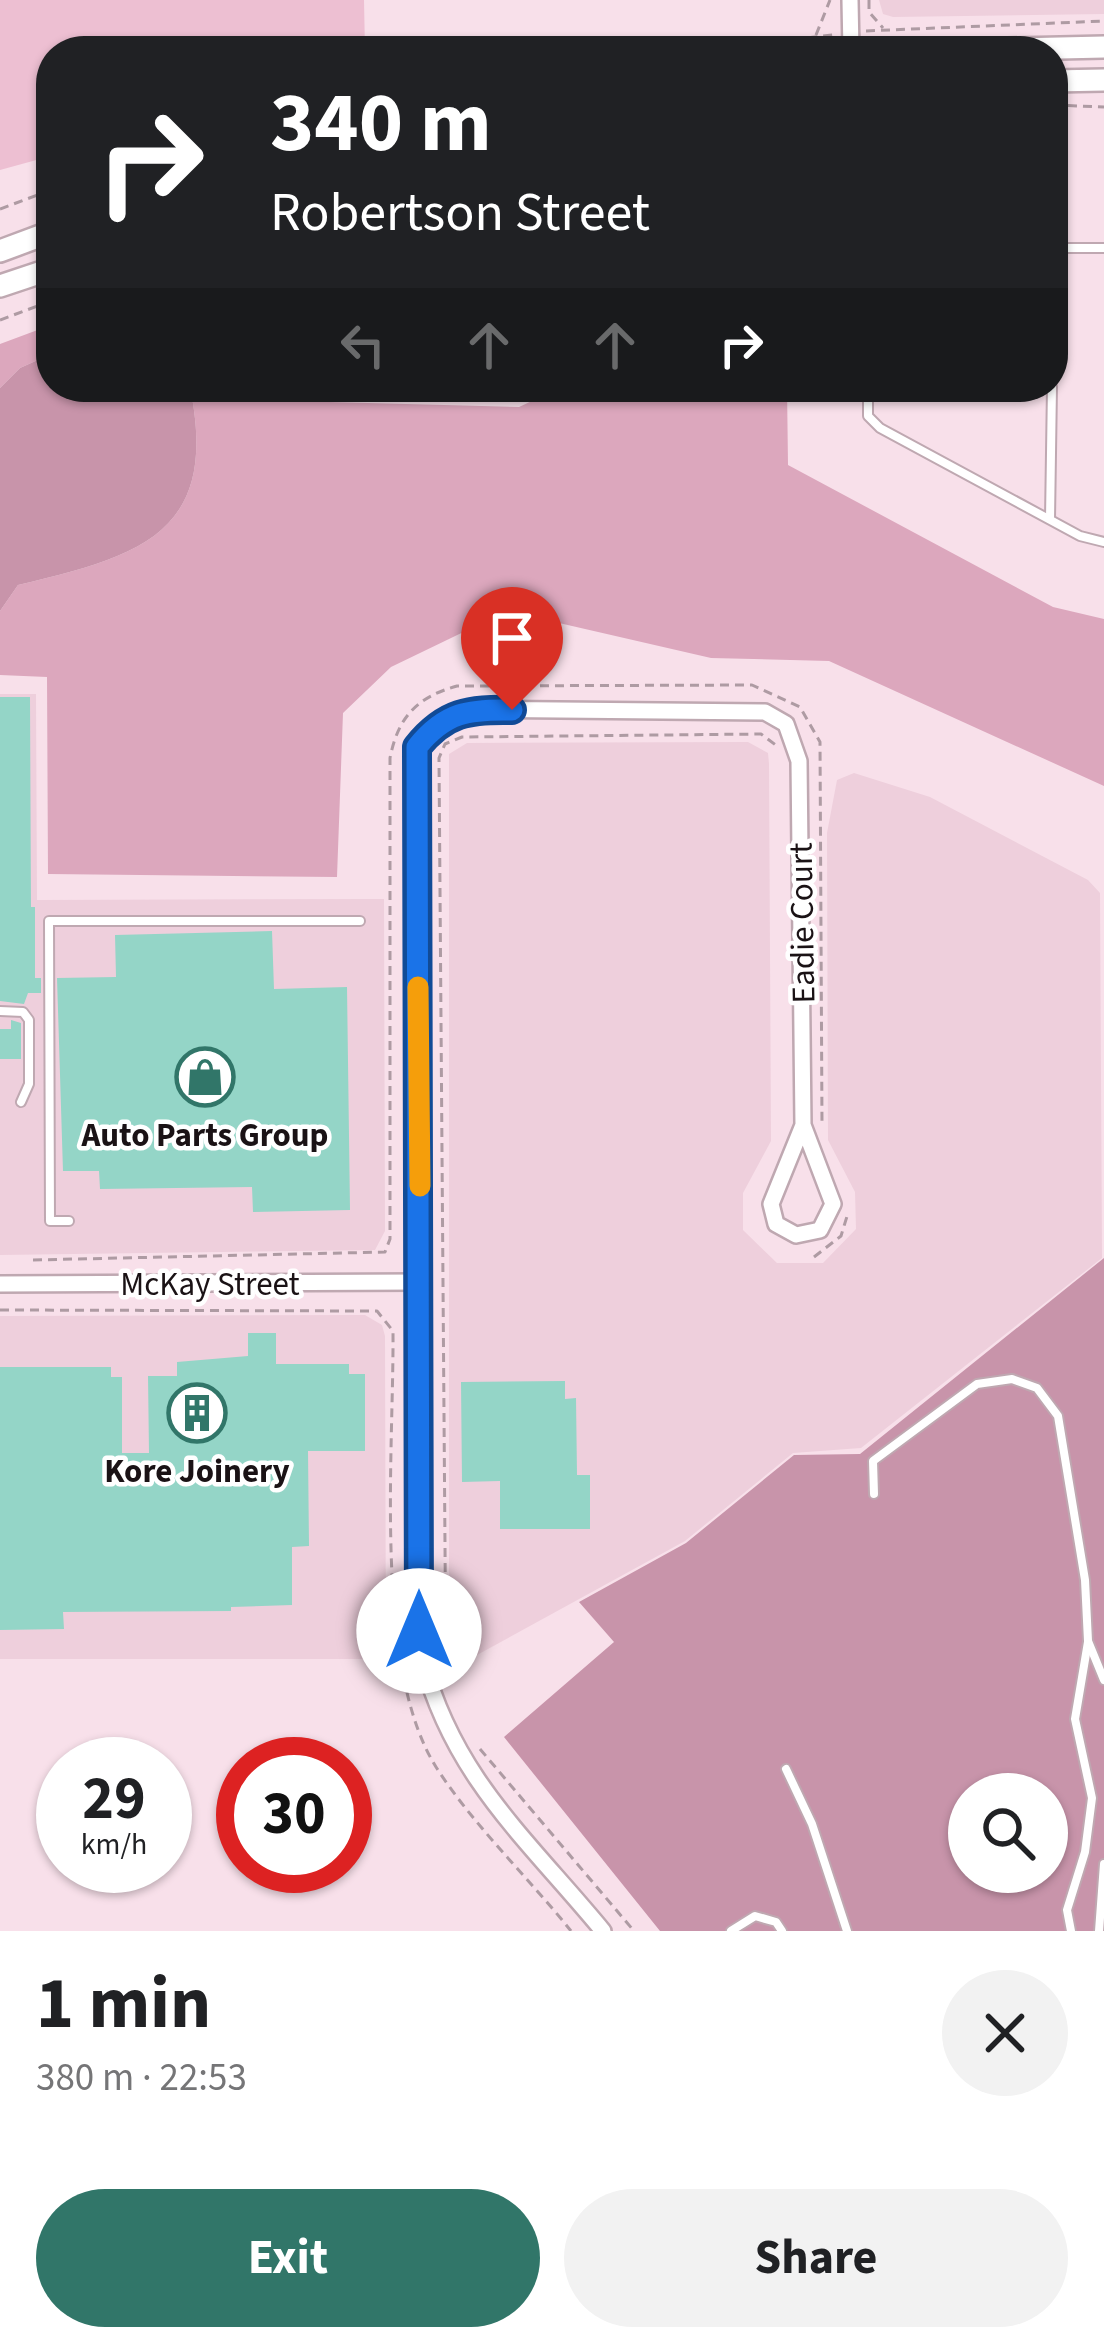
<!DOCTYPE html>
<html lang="en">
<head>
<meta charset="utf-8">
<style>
	:root { --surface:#fff; --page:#f2f2f2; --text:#202124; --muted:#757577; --accent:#317669 }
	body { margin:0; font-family:"Source Sans 3",sans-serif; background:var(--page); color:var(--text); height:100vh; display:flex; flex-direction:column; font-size:45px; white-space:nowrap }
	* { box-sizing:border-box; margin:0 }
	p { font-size:39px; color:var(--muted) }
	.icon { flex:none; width:66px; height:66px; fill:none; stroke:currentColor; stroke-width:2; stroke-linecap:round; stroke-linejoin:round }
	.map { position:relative; height:1931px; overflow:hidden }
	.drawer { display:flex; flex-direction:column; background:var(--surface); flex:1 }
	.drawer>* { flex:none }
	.top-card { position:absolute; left:36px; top:36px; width:1032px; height:366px; border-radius:48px; box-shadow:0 3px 9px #0004; background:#202124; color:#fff; overflow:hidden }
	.tools { position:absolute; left:948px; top:1773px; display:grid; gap:24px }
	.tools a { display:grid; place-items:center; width:120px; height:120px; border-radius:50%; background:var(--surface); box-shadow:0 3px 9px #0004; font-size:60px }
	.speed { position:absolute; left:36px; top:1737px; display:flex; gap:24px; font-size:60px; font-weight:700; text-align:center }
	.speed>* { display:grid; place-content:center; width:156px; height:156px; border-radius:50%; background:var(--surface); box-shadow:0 3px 9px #0004; line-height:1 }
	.speed small { font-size:30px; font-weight:400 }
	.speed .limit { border:18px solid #d22; background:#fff; color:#111 }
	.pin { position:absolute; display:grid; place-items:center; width:102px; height:102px; color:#fff; margin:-123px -51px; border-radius:50% 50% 50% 0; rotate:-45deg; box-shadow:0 0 12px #0007 }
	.pin .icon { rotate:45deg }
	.me { position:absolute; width:132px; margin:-66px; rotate:0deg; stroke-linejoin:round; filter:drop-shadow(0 0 9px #0008) }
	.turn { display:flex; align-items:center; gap:42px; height:252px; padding:0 36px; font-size:54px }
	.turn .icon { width:156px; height:156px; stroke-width:2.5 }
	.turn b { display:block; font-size:84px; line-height:102px }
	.lanes { display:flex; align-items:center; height:114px; padding:0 36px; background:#0003; justify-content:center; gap:60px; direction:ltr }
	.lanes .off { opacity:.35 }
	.round { display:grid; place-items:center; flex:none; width:126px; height:126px; border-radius:63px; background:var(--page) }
	.summary { display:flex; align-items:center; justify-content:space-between; height:204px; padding:0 36px }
	h1 { font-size:72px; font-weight:700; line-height:90px }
	.action { display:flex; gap:24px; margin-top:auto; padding:24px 36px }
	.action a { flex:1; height:138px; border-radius:72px; background:var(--accent); color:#fff; font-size:48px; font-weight:700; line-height:138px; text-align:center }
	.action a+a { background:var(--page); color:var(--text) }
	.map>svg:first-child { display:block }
</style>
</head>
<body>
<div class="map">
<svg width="1104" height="1931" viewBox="0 0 1104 1931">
	<rect width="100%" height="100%" fill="#f8e0ea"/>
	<g fill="#eecfdc">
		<path d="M 879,0 L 1104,0 L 1104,14 L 893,17 L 883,14 Z"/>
		<path d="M 0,694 L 36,694 L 37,900 L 384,899 L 385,1231 L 375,1250 L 0,1255 Z"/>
		<path d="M 748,742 L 768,753 L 769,764 L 771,1141 L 743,1193 L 743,1230 L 777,1263 L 823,1263 L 856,1229 L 855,1192 L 828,1140 L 827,833 L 837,780 L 854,773 L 930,797 L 1088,880 L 1100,893 L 1102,1258 L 861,1448 L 793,1453 L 685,1541 L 466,1661 L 449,1662 L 449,754 L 467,743 Z"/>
		<path d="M 365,1315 L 382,1325 L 385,1336 L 386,1659 L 0,1659 L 0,1316 Z"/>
	</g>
	<path fill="#edbfd2" d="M 0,0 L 364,0 L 365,51 L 51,51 L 51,156 L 0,170 Z"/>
	<g fill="#dca7bd">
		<path d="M 51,325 L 51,354 L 20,368 L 0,388 L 0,344 Z"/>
		<path d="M 190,387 L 229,387 L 254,400 L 519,407 L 562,387 L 787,387 L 788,465 L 1053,607 L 1104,619 L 1104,786 L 829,661 L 711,658 L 507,611 L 391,667 L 343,713 L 337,877 L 48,874 L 47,677 L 0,675 L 0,611 L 18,585 C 141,556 220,533 190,387 Z"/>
	</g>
	<g fill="#c894aa" fill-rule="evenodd">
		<path d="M 51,354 L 51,387 L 190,387 C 220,533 141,556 18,585 L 0,611 L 0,388 L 20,368 Z"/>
		<path d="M 1104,1258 L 1104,1931 L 660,1931 L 504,1737 L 614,1642 L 579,1602 L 686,1543 L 794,1455 L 860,1454 ZM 969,1794 L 1047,1794 L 1047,1872 L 969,1872 Z"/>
	</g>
	<g fill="#94d5c7">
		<path d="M 0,697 L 30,697 L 31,907 L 35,907 L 35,978 L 41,978 L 41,993 L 28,993 L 24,1004 L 0,1001 Z"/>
		<path d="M 272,931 L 274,989 L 347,987 L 350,1210 L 253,1212 L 252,1187 L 100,1189 L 99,1171 L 63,1171 L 57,978 L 116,977 L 115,935 Z"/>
		<path d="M 11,1020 L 21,1023 L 21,1059 L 0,1059 L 0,1029 L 11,1029 Z"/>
		<path d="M 248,1333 L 276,1333 L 276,1364 L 349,1364 L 349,1374 L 365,1374 L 365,1451 L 308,1451 L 309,1546 L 292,1547 L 292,1605 L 231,1607 L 231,1611 L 63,1612 L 64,1629 L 0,1630 L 0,1367 L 111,1367 L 111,1377 L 122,1377 L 122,1453 L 149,1453 L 148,1376 L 177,1376 L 177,1362 L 248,1356 Z"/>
		<path d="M 565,1381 L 565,1399 L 576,1398 L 577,1475 L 590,1475 L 590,1529 L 500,1529 L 500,1481 L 462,1482 L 461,1382 Z"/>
	</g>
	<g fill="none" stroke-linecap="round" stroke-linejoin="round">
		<g stroke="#bfa8b1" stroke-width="12">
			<g id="lane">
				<path d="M 1054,248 L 1104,248"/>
				<path d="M 1053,327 L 1054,248"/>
				<path d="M 868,387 L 868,416 L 880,428 L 1080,536 L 1104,542"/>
				<path d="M 1050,519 L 1052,387"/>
				<path d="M 0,1011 L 23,1012 L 29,1020 L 29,1084 L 21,1102"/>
				<path d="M 69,1221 L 50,1221 L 49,921 L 360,921"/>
				<path d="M 874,1494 L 873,1461 L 977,1384 L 1012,1379 L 1037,1388 L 1058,1416 L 1085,1580 L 1088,1641 L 1104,1680"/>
				<path d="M 786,1769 L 812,1824 L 847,1931"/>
				<path d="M 731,1931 L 755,1916 L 776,1922 L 782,1931"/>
				<path d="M 1071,1931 L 1067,1910 L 1085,1852 L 1092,1798 L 1075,1719 L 1088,1642"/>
				<path d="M 1099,1931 L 1104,1864"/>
			</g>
		</g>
		<g stroke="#bfa8b1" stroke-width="20">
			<g id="street">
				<path d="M 850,0 L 851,51"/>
				<path d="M 0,1284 L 420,1282"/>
				<path d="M 603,1931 C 528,1840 454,1778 423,1661 L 417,747 L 438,721 L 470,709 L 765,712 L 786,724 L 799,761 L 803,1125 L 833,1204 L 820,1230 L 796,1235 L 776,1224 L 771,1204 L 803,1125"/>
			</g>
		</g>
		<g stroke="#bfa8b1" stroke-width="26">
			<g id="secondary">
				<path d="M 918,51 L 1104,47"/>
				<path d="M 1053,81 L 1104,80"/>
				<path d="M 0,251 L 51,232"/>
				<path d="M 0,286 L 51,269"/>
			</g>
		</g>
		<g stroke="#ae9ba3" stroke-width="3" stroke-dasharray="9 6" stroke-linecap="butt">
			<path d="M 869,0 L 869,12 L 883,28"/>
			<path d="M 866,31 L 1104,21"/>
			<path d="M 816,35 L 830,0"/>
			<path d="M 689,51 L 833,35"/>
			<path d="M 1053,105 L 1104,107"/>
			<path d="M 0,209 L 51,190"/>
			<path d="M 0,320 L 51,301"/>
			<path d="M 814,1257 L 841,1236 L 848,1213"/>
			<path d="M 33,1260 L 385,1252 L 390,1239 L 390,758 C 398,717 417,697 457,686 L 752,685 L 800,707 L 820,742 L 822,1125"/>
			<path d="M 0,1310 L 377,1311 L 393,1331 C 394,1452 373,1666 436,1767 C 473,1825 528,1877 571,1931"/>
			<path d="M 446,1677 L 439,758 L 445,744 L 462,737 L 761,734 L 777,746"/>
			<path d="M 480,1749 L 634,1931"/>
		</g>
		<use href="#lane" stroke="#fff" stroke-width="8"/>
		<use href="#street" stroke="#fff" stroke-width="15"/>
		<use href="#secondary" stroke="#fff" stroke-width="21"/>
	</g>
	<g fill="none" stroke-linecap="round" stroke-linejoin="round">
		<g stroke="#114b97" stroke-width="30">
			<path id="route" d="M 419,1631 L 417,747 C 445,712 469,709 512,710"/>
		</g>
		<use href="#route" stroke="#1a73e8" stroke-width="21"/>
		<path stroke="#f59e0b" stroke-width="21" d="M 418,987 L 420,1186"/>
	</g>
	<defs>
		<g id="shop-ring" transform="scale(3)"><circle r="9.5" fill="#fff" stroke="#317669" stroke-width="1.5"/><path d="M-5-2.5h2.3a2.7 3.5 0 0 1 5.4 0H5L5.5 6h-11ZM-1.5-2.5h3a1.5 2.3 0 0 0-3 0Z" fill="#317669"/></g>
		<g id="building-ring" transform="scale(3)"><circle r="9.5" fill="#fff" stroke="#317669" stroke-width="1.5"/><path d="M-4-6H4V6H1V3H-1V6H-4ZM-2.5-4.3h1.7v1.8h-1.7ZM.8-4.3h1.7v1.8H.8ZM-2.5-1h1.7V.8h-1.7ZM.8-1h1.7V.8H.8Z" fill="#317669"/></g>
	</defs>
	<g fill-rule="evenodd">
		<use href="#shop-ring" x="205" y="1077"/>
		<use href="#building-ring" x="197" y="1413"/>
	</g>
	<g text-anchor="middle" stroke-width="9" stroke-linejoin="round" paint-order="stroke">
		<g font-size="33" fill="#1a1215" stroke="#fff">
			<text transform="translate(801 923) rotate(-91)" y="12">Eadie Court</text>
			<text x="210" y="1295">McKay Street</text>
		</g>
		<g font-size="33" font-weight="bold" fill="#1a1215" stroke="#fff">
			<text x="205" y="1146">Auto Parts Group</text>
			<text x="197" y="1482">Kore Joinery</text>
		</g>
	</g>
</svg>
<div class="tools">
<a><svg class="icon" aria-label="search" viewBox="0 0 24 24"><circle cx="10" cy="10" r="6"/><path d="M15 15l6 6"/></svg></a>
</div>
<div class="speed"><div>29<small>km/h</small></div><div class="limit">30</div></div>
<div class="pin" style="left:512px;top:710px;background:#d93025"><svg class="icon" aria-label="arrive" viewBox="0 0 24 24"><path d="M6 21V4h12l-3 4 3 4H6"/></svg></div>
<svg class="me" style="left:419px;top:1631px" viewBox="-20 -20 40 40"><circle r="19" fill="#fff"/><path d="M0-13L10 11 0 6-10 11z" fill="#1a73e8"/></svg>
<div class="top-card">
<div class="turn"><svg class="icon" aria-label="right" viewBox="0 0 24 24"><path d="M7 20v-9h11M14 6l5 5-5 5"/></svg><div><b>340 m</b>Robertson Street</div></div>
<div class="lanes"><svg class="icon off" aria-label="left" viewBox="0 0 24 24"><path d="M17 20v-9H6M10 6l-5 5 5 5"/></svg><svg class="icon off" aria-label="ahead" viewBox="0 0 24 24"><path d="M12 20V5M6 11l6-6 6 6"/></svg><svg class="icon off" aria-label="ahead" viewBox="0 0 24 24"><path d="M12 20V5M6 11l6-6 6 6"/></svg><svg class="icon" aria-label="right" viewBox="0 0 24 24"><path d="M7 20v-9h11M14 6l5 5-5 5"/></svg></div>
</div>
</div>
<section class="drawer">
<div class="summary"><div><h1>1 min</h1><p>380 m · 22:53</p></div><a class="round"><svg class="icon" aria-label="close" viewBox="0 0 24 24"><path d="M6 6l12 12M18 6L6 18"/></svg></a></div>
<div class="action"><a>Exit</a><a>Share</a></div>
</section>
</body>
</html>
